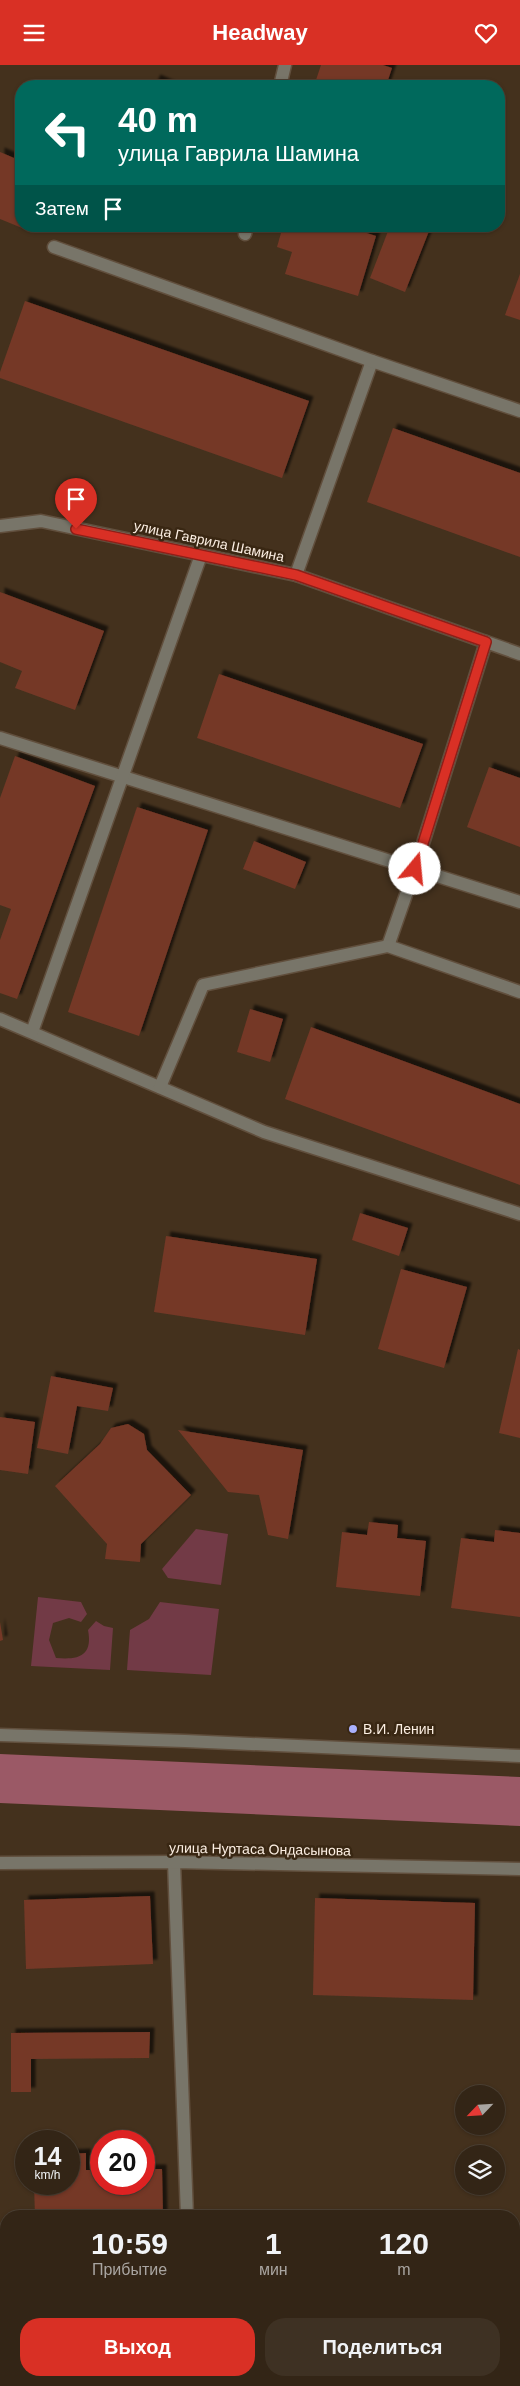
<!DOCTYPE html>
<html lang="ru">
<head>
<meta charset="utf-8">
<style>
	:root { --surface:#332516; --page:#3e3123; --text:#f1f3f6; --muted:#a9a5a1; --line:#4e4235; --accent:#d93025 }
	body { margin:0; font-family:Arial,sans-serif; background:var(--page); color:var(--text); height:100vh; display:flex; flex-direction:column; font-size:19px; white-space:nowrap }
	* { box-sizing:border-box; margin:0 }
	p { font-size:16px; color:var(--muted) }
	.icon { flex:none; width:28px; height:28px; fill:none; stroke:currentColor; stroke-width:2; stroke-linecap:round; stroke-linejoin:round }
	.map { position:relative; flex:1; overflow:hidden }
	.panel { position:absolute; left:0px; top:2145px; width:520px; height:176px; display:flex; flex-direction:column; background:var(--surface); border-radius:20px 20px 0 0; box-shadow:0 1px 4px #0004,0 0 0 1px var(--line) }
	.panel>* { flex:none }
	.top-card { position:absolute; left:15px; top:15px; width:490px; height:152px; border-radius:20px; box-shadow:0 1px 4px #0004,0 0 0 1px var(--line); background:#00695c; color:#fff; overflow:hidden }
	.needle { width:32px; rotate:245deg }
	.tools { position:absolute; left:455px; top:2020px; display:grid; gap:10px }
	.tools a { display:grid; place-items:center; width:50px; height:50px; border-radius:50%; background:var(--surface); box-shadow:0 1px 4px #0004,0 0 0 1px var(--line); font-size:25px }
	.speed { position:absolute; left:15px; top:2065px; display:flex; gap:10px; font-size:25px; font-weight:700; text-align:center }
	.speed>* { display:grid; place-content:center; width:65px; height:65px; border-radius:50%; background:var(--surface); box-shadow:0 1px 4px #0004,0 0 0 1px var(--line); line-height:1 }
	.speed small { font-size:12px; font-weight:400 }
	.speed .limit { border:8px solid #d22; background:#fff; color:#111 }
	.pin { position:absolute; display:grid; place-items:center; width:42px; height:42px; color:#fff; margin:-51px -21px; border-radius:50% 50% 50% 0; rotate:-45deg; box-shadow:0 0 5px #0007 }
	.pin .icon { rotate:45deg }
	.me { position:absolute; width:55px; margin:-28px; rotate:17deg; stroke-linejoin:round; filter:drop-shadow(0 0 4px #0008) }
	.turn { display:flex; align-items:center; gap:18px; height:105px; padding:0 20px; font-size:22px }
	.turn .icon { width:65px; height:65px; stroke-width:2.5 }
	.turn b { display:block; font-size:35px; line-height:42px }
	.then { display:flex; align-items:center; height:48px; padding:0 20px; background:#0003; gap:10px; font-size:19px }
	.eta { display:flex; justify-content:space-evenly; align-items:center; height:85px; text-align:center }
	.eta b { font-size:30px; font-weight:700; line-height:35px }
	.primary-button { display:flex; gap:10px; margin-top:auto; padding:10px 20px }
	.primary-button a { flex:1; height:58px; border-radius:20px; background:var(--accent); color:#fff; font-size:20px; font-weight:700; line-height:58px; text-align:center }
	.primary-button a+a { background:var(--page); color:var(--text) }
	header { display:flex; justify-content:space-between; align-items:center; height:65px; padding:0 20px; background:var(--accent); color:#fff; font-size:22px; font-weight:700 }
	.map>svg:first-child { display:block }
</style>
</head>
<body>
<header><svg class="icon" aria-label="menu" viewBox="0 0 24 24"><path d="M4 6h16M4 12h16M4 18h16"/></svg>Headway<svg class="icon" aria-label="heart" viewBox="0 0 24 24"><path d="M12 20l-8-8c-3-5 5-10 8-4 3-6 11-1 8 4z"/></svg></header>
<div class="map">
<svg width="520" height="2321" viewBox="0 0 520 2321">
	<defs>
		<filter id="shadow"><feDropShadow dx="4.5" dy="-4.5" stdDeviation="1" flood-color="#0009"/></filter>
	</defs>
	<rect width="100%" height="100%" fill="#44311d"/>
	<g fill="#723a46">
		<path d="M 196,1464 L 228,1469 L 221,1520 L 168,1513 L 162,1504 Z"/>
		<path d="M 38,1532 L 81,1537 L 87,1549 L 81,1557 L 69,1553 L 53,1558 L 49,1575 L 56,1593 C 79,1595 93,1591 88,1565 L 96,1556 L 104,1561 L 113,1563 L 110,1605 L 31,1601 Z"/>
		<path d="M 160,1537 L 219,1544 L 211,1610 L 127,1605 L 130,1565 L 149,1554 Z"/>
	</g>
	<path fill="#9b5966" d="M 0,1689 L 520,1712 L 520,1761 L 0,1738 Z"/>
	<g fill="#743827" filter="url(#shadow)">
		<path d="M 321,0 L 383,0 L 392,3 L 386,21 L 325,21 L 315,18 Z"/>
		<path d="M 156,14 L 172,21 L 153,21 Z"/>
		<path d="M 0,87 L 21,96 L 21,161 L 28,161 L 27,165 L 0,154 Z"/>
		<path d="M 283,161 L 298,163 L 298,161 L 345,161 L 376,171 L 358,231 L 285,209 L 292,187 L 277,182 Z"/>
		<path d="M 390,161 L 431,161 L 405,227 L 370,213 Z"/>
		<path d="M 520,209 L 520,255 L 505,250 Z"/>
		<path d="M 25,236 L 309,336 L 282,413 L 0,313 L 0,307 Z"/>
		<path d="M 393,363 L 520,408 L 520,492 L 367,437 Z"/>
		<path d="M 0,527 L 104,566 L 75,645 L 15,623 L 22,606 L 0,597 Z"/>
		<path d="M 219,609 L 423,679 L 400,743 L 197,673 Z"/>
		<path d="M 15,691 L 95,721 L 17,934 L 0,928 L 0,875 L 11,844 L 0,840 L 0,733 Z"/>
		<path d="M 489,702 L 520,713 L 520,782 L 467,762 Z"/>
		<path d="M 137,742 L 208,765 L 139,971 L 68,947 Z"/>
		<path d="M 254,776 L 306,797 L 295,824 L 243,804 Z"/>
		<path d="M 250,944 L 283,954 L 270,997 L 237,987 Z"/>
		<path d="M 311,962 L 520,1039 L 520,1120 L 285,1034 Z"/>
		<path d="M 360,1148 L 408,1163 L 399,1191 L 352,1175 Z"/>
		<path d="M 166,1171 L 317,1194 L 305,1270 L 154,1247 Z"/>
		<path d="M 401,1204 L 467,1222 L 444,1303 L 378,1284 Z"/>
		<path d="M 518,1284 L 520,1285 L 520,1373 L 499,1368 Z"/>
		<path d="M 51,1311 L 113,1323 L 108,1346 L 77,1341 L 68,1389 L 37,1383 Z"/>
		<path d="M 0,1352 L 35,1357 L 28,1409 L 0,1405 Z"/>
		<path d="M 128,1359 L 144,1369 L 147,1385 L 191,1430 L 141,1479 L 140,1497 L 105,1494 L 107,1479 L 55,1421 L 100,1379 L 111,1363 Z"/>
		<path d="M 178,1365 L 303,1385 L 288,1474 L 268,1470 L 259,1430 L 228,1427 Z"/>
		<path d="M 369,1457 L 398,1460 L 397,1473 L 426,1476 L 420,1531 L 336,1522 L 342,1467 L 367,1470 Z"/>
		<path d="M 495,1465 L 520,1468 L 520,1552 L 451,1543 L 461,1473 L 494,1477 Z"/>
		<path d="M 0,1557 L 3,1575 L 0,1576 Z"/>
		<path d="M 150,1831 L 153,1899 L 26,1904 L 24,1835 Z"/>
		<path d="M 315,1833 L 475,1838 L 473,1935 L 313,1930 Z"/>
		<path d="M 150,1967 L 149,1993 L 31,1994 L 31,2027 L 11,2027 L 11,1968 Z"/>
		<path d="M 86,2088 L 86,2105 L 101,2105 L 101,2119 L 144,2119 L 144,2104 L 162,2104 L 163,2151 L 35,2151 L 34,2119 L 69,2119 L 69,2089 Z"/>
		<path d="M 0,2314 L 20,2315 L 20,2321 L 0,2321 Z"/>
		<path d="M 514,2314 L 520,2315 L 520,2321 L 490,2321 L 491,2315 Z"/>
		<rect x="219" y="2315" width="132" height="6"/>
	</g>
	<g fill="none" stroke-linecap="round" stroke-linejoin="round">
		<g stroke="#614f3d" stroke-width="15">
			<g id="service">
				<path d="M 296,510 L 372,296"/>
				<path d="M 0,673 L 520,837"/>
				<path d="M 388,881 L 415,804 L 486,577"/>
				<path d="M 0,954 L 264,1067 L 520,1149"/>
				<path d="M 32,967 L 201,490"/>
				<path d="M 160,1022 L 203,920 L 388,881 L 520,927"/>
				<path d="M 0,1670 L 185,1676 L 520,1691"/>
				<path d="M 174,1797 L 187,2151"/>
				<path d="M 192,2315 L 193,2321"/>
			</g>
		</g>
		<g stroke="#614f3d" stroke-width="15">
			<g id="minor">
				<path d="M 280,21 L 285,0"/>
				<path d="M 245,169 L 247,161"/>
				<path d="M 54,182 L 372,296 L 520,346"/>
				<path d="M 0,461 L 41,456 L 296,510 L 520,589"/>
				<path d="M 0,1798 L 174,1797 L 520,1804"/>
			</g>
		</g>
		<use href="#service" stroke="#787569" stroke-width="12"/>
		<use href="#minor" stroke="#787569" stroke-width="12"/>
	</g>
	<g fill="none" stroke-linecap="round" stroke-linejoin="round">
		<g stroke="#8d1f18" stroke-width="12">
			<path id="route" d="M 76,464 L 296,510 L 486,577 L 415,804"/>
		</g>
		<use href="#route" stroke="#d93025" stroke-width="9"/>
	</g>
	<circle fill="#a9b0fc" stroke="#392713" stroke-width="2" cx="353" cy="1664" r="5"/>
	<g text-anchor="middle" stroke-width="5" stroke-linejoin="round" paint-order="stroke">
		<g font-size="14" fill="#fcefe3" stroke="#392713">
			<text transform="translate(209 476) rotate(12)" y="5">улица Гаврила Шамина</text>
			<text transform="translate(260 1784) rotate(1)" y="5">улица Нуртаса Ондасынова</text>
		</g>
		<g font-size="14" fill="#fcefe3" stroke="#392713" text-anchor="start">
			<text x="363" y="1669">В.И. Ленин</text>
		</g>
	</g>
</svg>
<div class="tools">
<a><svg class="needle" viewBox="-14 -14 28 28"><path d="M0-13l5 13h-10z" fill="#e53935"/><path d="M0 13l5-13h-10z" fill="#a9a5a1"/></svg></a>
<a><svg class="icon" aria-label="layers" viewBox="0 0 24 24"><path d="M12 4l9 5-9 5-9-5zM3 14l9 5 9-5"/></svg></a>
</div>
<div class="speed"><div>14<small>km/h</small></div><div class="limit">20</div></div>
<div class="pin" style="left:76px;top:464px;background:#d93025"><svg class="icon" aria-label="arrive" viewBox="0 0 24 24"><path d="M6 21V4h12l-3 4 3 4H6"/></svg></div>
<svg class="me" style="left:415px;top:804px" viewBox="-20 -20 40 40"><circle r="19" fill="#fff"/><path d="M0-13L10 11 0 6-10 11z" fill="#d93025"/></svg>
<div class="top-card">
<div class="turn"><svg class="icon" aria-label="left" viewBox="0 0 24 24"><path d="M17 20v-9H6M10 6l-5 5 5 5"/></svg><div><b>40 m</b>улица Гаврила Шамина</div></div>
<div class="then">Затем<svg class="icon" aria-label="arrive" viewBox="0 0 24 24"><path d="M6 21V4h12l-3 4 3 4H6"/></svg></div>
</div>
<section class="panel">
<div class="eta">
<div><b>10:59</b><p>Прибытие</p></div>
<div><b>1</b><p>мин</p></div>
<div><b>120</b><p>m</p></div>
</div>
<div class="primary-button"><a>Выход</a><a>Поделиться</a></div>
</section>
</div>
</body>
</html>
